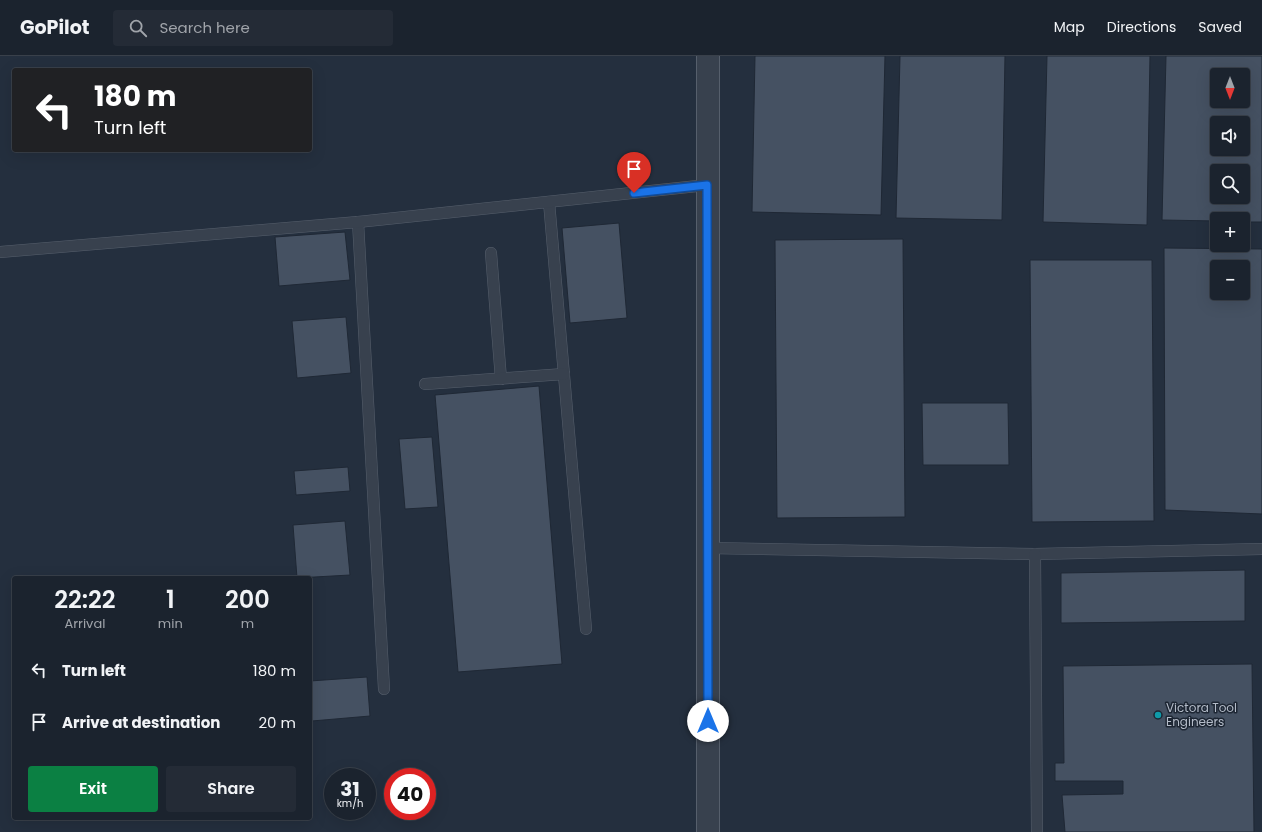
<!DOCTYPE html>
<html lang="en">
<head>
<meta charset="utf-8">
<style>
	:root { --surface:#1b232e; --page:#242b36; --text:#f1f3f6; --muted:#a0a4aa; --line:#39404a; --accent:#0b8043 }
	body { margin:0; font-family:Poppins,sans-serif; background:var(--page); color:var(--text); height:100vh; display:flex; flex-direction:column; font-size:15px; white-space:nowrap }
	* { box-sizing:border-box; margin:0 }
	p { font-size:13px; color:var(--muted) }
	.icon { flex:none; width:22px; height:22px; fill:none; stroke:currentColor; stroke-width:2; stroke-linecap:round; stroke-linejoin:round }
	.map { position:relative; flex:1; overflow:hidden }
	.drawer { position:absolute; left:12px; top:520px; width:300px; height:244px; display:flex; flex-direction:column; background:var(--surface); border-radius:4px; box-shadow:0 4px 16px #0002,0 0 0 1px var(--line) }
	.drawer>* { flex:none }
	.top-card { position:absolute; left:12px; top:12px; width:300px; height:84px; border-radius:4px; box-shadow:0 4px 16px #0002,0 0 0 1px var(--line); background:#202124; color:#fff; overflow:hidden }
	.needle { width:26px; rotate:180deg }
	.controls { position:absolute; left:1210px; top:12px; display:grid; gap:8px }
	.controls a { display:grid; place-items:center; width:40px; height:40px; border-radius:4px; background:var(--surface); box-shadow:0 4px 16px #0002,0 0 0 1px var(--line); font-size:20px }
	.speed { position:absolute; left:324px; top:712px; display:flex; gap:8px; font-size:20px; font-weight:700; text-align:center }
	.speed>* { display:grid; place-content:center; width:52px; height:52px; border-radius:50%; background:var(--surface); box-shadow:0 4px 16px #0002,0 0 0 1px var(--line); line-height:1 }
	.speed small { font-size:10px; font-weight:400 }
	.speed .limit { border:6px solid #d22; background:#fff; color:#111 }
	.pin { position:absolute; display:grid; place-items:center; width:34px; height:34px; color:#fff; margin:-41px -17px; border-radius:50% 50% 50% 0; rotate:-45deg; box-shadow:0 0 4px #0007 }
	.pin .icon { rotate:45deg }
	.me { position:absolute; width:44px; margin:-22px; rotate:0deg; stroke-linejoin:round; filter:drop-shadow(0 0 3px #0008) }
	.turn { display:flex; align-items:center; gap:14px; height:84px; padding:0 16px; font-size:18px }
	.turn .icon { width:52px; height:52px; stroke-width:2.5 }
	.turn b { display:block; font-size:28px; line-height:34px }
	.eta { display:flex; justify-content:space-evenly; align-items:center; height:68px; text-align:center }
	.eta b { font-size:24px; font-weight:600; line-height:28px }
	.primary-button { display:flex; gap:8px; margin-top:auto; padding:8px 16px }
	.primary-button a { flex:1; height:46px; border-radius:4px; background:var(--accent); color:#fff; font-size:16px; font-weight:600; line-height:46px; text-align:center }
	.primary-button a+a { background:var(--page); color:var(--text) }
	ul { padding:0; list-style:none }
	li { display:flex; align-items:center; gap:12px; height:52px; padding:0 16px }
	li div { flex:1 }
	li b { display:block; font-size:15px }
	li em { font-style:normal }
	header { display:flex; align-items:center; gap:24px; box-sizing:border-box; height:56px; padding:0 20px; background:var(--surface); border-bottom:1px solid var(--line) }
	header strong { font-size:19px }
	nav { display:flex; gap:22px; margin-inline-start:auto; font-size:14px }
	.search { width:280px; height:36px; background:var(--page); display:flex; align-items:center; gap:10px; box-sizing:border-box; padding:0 14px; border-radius:4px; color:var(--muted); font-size:15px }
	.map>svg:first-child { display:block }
</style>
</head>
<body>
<header>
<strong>GoPilot</strong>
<div class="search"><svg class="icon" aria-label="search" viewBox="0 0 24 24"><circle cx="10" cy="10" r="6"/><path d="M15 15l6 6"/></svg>Search here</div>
<nav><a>Map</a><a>Directions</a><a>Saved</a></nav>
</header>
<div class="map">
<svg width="1262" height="776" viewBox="0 0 1262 776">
	<rect width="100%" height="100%" fill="#242f3e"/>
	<g fill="#455162" stroke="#1f2835" fill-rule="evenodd">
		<path d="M 755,0 L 885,0 L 881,159 L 752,156 Z"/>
		<path d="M 900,0 L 1005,0 L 1002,164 L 896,162 Z"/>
		<path d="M 1047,0 L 1150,0 L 1147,169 L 1043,166 Z"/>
		<path d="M 1166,0 L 1262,0 L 1262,166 L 1243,166 L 1243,163 L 1217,163 L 1217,165 L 1162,164 ZM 1217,19 L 1243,19 L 1243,45 L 1217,45 ZM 1217,67 L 1243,67 L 1243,93 L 1217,93 ZM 1217,115 L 1243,115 L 1243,141 L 1217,141 Z"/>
		<path d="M 619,167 L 627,262 L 570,267 L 562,172 Z"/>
		<path d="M 345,176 L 350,224 L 279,230 L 275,181 Z"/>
		<path d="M 903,183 L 905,461 L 777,462 L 775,184 Z"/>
		<path d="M 1164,192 L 1262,193 L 1262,458 L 1165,454 ZM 1217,211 L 1243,211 L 1243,237 L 1217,237 Z"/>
		<path d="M 1030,204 L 1152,204 L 1154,465 L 1032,466 Z"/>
		<path d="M 346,261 L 351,317 L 297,322 L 292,265 Z"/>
		<path d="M 539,330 L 562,608 L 458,616 L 435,339 Z"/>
		<path d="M 922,347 L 1008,347 L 1009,409 L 923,409 Z"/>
		<path d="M 432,381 L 438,451 L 405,453 L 399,383 Z"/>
		<path d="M 348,411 L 350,435 L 296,439 L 294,415 Z"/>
		<path d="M 345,465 L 350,519 L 297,522 L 293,469 Z"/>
		<path d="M 1245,514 L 1245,565 L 1061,567 L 1061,517 Z"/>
		<path d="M 1252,608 L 1254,776 L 1065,776 L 1062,739 L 1123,738 L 1123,725 L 1055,725 L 1055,707 L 1064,707 L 1063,610 Z"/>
		<path d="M 367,621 L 370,660 L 312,665 L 310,625 Z"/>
	</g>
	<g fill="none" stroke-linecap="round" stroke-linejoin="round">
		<g stroke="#565f6c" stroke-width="12">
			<g id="service">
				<path d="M 549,146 L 586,573"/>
				<path d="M 358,166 L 384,633"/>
				<path d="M 0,196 L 358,166 L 707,129"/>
				<path d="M 491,197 L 501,323"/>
				<path d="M 425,328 L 564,318"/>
				<path d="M 708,492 L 1035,498 L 1262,493"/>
				<path d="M 1035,498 L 1037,776"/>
			</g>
		</g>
		<g stroke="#565f6c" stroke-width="24">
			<path id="tertiary" d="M 708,0 L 708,776"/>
		</g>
		<use href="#service" stroke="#38414e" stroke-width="11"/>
		<use href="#tertiary" stroke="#38414e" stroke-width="22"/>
	</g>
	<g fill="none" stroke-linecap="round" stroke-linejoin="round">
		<g stroke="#114b97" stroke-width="10">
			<path id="route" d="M 634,137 L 707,129 L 708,665"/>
		</g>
		<use href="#route" stroke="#1a73e8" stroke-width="7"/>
	</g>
	<circle fill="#0f9aa8" stroke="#1d2633" stroke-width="1.5" cx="1158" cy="659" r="4"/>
	<g text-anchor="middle" stroke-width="3" stroke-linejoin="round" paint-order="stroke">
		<g font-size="12" fill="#b4bcc9" stroke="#1d2633" text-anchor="start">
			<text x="1166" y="656">Victora Tool<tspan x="1166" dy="14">Engineers</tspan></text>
		</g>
	</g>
</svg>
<div class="controls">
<a><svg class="needle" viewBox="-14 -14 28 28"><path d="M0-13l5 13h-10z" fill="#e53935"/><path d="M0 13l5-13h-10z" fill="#a0a4aa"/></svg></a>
<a><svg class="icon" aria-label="sound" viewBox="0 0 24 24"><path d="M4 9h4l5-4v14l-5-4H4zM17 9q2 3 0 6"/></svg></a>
<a><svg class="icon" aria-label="search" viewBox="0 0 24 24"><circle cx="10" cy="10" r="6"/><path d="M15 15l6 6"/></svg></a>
<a>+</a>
<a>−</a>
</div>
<div class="speed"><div>31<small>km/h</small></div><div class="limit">40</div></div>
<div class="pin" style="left:634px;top:137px;background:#d93025"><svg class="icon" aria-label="arrive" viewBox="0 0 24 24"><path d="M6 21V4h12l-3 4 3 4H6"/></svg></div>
<svg class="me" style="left:708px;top:665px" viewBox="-20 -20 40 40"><circle r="19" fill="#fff"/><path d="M0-13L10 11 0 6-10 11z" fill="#1a73e8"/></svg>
<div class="top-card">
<div class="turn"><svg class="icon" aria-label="left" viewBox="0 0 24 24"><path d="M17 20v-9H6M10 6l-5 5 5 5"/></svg><div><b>180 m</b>Turn left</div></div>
</div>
<section class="drawer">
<div class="eta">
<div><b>22:22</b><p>Arrival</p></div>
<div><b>1</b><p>min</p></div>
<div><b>200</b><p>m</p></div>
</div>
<ul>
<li><svg class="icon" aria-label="left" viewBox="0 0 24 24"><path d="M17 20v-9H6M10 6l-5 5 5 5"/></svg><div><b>Turn left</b></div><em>180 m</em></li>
<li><svg class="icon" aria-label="arrive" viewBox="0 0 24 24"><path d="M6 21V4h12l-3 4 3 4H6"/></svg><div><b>Arrive at destination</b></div><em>20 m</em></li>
</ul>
<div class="primary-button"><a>Exit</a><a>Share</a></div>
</section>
</div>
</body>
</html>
